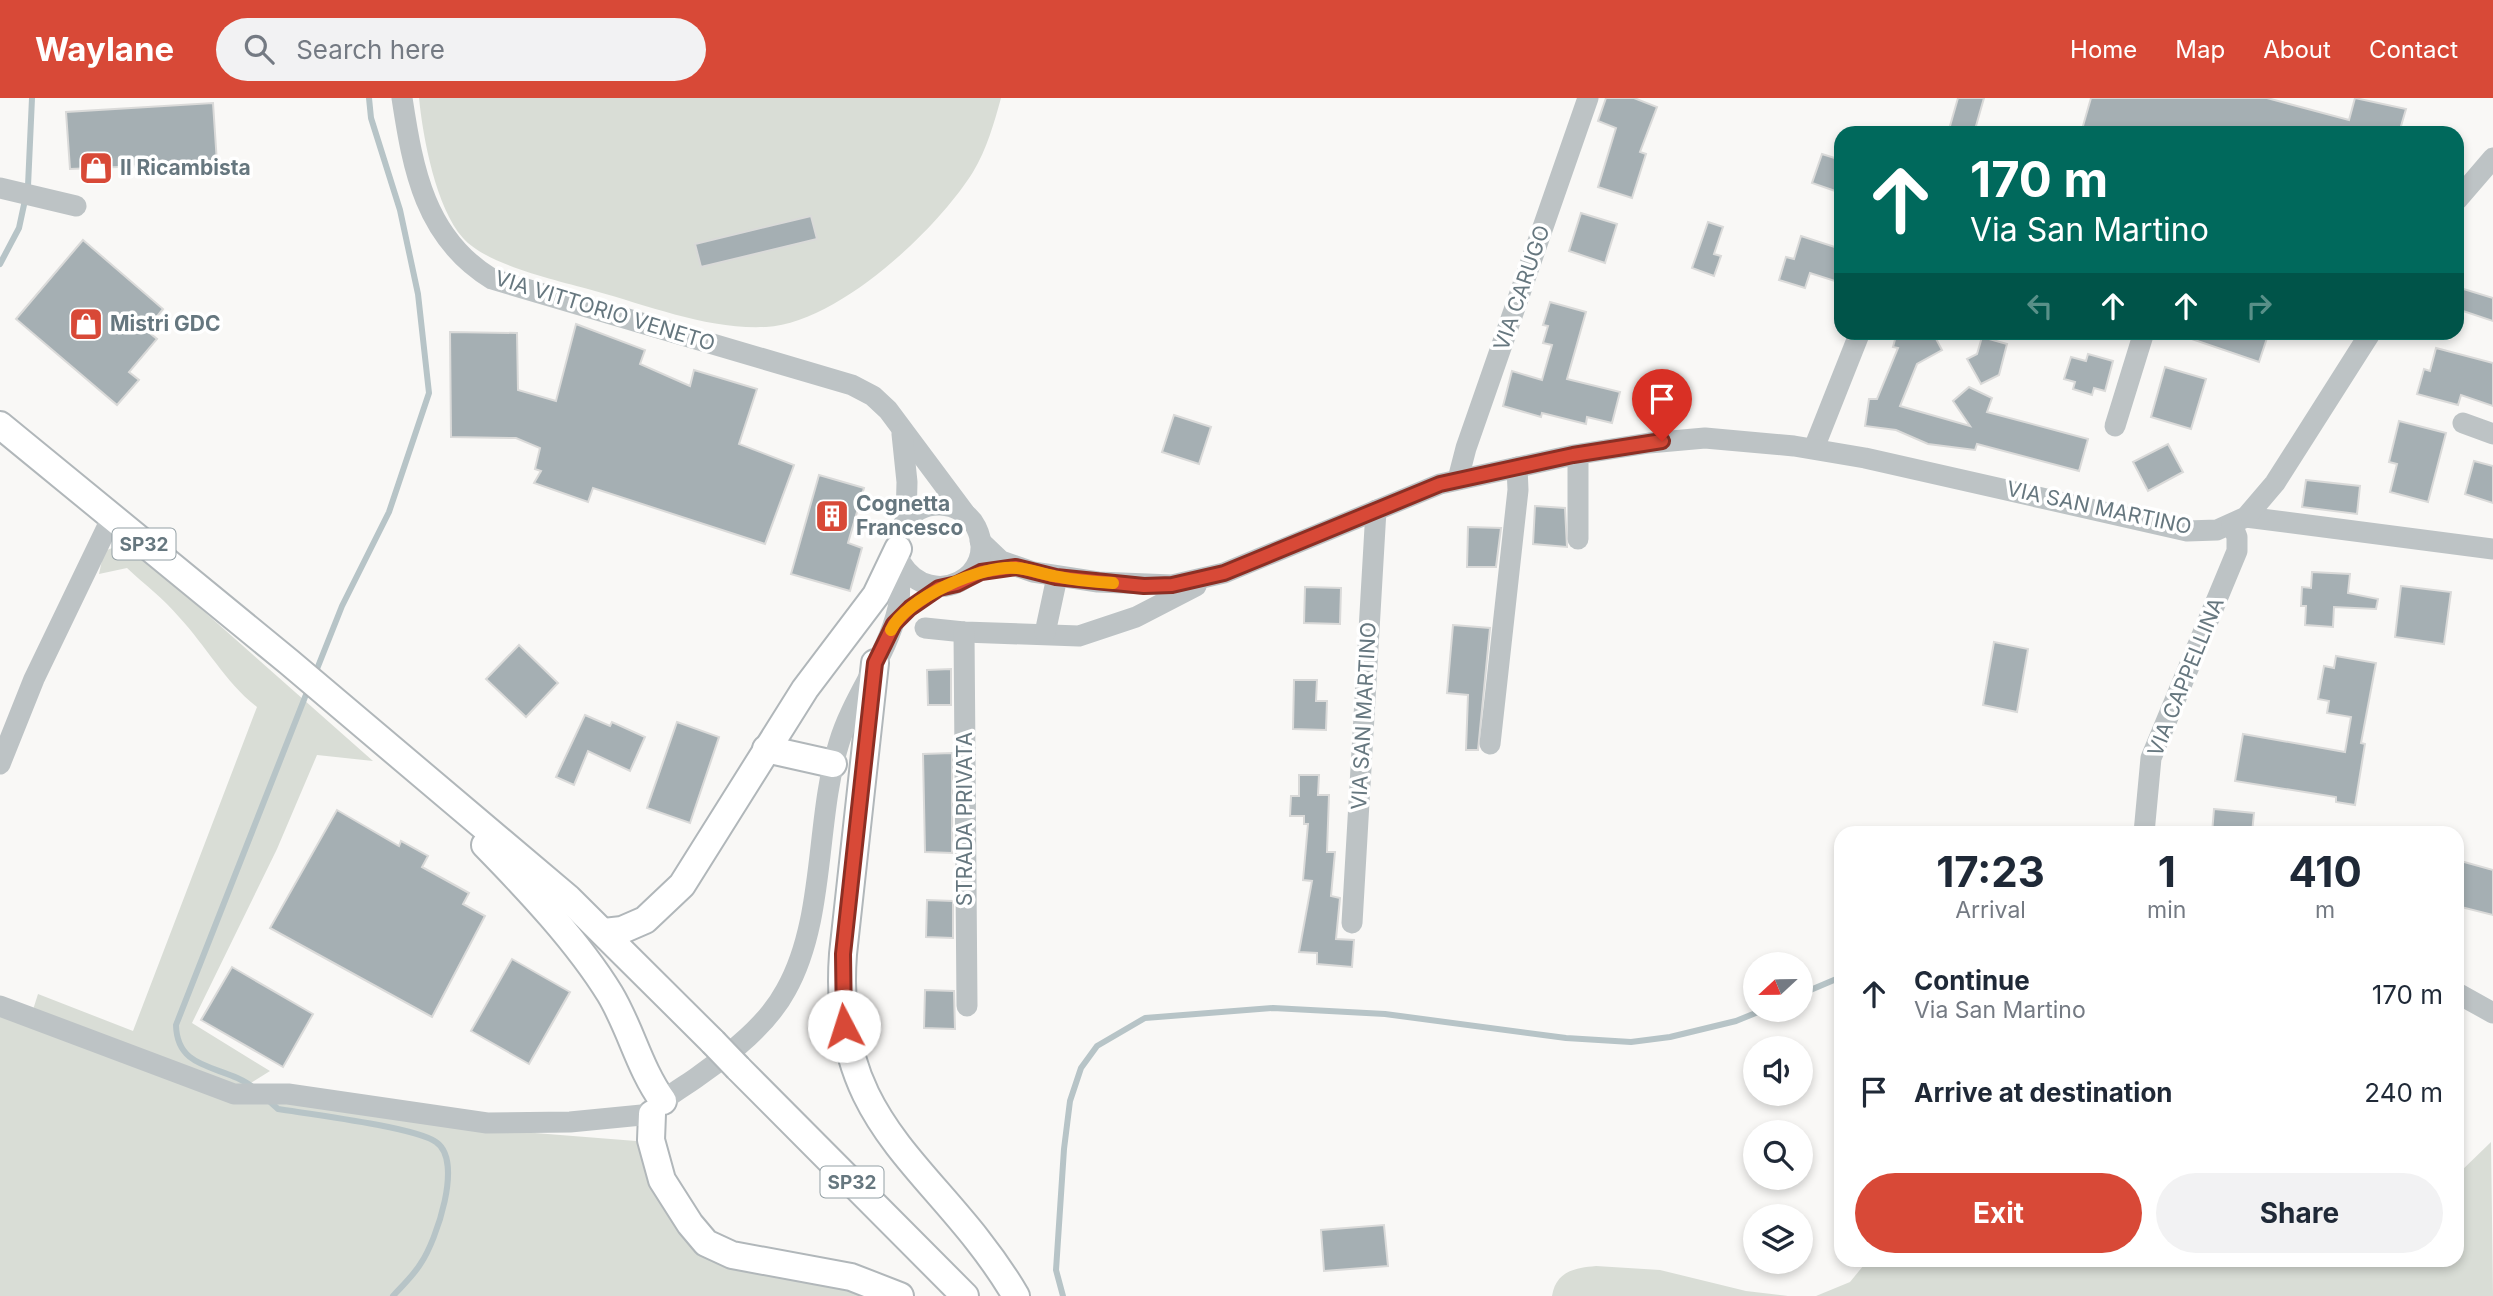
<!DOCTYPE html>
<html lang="en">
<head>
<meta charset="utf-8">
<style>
	:root { --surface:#fff; --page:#f2f2f3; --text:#1f2937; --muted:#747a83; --accent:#d84937 }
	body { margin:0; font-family:Inter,sans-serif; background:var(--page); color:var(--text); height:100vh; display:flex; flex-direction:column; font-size:26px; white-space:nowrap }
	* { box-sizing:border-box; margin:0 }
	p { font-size:23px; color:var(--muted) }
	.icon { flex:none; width:38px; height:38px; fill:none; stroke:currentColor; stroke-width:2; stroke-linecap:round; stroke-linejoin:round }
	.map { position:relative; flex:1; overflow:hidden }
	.drawer { position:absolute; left:1834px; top:728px; width:630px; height:441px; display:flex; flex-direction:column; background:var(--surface); border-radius:21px; box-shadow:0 4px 10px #0003 }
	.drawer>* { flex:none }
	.hud { position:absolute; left:1834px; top:28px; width:630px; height:214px; border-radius:21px; box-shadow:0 4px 10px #0003; background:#00695c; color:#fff; overflow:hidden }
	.needle { width:46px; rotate:248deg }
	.tools { position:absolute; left:1743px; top:854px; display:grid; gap:14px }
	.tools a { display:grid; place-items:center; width:70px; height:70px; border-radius:50%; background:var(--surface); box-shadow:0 4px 10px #0003; font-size:35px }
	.pin { position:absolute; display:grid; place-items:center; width:60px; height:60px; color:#fff; margin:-72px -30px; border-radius:50% 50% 50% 0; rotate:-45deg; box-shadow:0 0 7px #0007 }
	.pin .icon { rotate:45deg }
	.me { position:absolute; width:77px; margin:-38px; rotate:355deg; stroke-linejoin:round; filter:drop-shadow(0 0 5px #0008) }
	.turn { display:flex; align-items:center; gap:24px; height:147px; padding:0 21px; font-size:32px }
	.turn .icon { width:91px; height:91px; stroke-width:2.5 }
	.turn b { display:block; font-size:49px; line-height:60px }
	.lanes { display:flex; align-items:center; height:66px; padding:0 21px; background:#0003; justify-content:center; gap:35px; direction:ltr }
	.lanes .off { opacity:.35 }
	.eta { display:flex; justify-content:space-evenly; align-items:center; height:119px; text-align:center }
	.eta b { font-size:42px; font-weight:700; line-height:49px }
	.button { display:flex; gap:14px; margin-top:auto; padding:14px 21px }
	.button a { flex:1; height:80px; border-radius:42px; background:var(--accent); color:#fff; font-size:28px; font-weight:700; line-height:80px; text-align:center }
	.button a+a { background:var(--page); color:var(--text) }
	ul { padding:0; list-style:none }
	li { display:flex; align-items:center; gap:21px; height:98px; padding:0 21px }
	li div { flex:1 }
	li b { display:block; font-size:26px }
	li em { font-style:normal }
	header { display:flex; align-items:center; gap:42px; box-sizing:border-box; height:98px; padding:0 35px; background:var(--accent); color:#fff }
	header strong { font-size:33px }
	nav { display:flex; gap:38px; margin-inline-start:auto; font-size:24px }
	.search { width:490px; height:63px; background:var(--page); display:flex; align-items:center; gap:18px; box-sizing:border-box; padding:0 24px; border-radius:38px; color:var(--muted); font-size:26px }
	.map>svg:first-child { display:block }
</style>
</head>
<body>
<header>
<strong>Waylane</strong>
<div class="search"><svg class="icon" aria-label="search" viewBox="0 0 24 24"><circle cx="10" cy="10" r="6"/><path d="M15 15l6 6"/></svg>Search here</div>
<nav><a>Home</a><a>Map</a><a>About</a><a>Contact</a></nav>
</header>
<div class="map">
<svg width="2493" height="1198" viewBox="0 0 2493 1198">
	<rect width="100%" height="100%" fill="#f9f8f6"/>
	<g fill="#d9ddd6">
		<path d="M 419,0 L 1001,0 C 994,25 987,51 973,74 C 937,132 838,225 766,229 C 709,232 650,208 595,193 C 560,183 488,168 463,140 C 436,110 423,40 419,0 Z"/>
		<path d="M 118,448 L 147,463 L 373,663 L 317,657 L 277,751 L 192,925 L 270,973 L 235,995 L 535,1035 L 636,1043 L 675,1126 L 880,1198 L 0,1198 L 0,909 L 31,918 L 38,896 L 133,933 L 257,609 C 226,585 206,548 179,519 C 164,501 144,486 127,470 L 99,476 L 104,453 Z"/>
		<path d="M 2491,1044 L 2493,1198 L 1816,1198 L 1850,1184 L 1868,1162 L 2457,1162 L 2457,1077 Z"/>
		<path d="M 1596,1168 L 1660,1172 L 1746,1193 L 1788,1198 L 1552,1198 C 1556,1174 1573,1170 1596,1168 Z"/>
	</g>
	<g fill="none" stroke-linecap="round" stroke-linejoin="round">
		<g stroke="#b7c4c7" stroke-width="6">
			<path d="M 0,166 L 19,130 L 28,88 L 32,0"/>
			<path d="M 315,576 L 342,508 L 389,414 L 429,295 L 418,196 L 400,112 L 371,20 L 369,0"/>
			<path d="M 1801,896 L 1841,879"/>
			<path d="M 254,990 C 225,966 177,975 176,927 L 309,589"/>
			<path d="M 268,1002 L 278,1011 C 309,1016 415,1029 436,1044 C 464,1063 436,1143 421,1165 C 414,1177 402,1188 393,1198"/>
			<path d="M 1063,1198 L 1056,1172 L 1064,1051 L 1070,1003 L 1081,970 L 1097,948 L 1145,920 L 1273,910 L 1385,916 L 1566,940 L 1631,944 L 1670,939 L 1736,923 L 1763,912"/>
		</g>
	</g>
	<g fill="#a5afb3" stroke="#dadad9" stroke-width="2">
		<path d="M 1606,0 L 1634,0 L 1657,9 L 1640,54 L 1646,56 L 1632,100 L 1598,89 L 1616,30 L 1598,23 Z"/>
		<path d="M 1958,0 L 1984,0 L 1974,35 L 1948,35 Z"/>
		<path d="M 2091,0 L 2267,0 L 2349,22 L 2355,0 L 2406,11 L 2399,35 L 2081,35 Z"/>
		<path d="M 213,5 L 217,65 L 70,71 L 66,14 Z"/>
		<path d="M 1822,56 L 1841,62 L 1841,95 L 1812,85 Z"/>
		<path d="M 1581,115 L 1617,126 L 1605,165 L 1569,153 Z"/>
		<path d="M 811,118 L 817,141 L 701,169 L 695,146 Z"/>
		<path d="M 1708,124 L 1723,129 L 1714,156 L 1721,158 L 1714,178 L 1692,170 Z"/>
		<path d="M 1801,138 L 1841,151 L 1841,185 L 1810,175 L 1805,190 L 1779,182 L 1786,159 L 1794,161 Z"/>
		<path d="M 83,142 L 163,211 L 146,232 L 157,241 L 129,274 L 139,282 L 117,307 L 16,221 Z"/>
		<path d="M 2457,189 L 2493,200 L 2493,223 L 2457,211 Z"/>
		<path d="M 1550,204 L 1586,214 L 1567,281 L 1620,294 L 1612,325 L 1587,319 L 1586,326 L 1542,315 L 1541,319 L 1503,308 L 1512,273 L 1542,282 L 1552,247 L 1543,245 L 1548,228 L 1543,227 Z"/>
		<path d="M 576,226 L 645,252 L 640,266 L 690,288 L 694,272 L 757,291 L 739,346 L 794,367 L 765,446 L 593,390 L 588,404 L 534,385 L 541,373 L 535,371 L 540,350 L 516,340 L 451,339 L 450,234 L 517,235 L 518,292 L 556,303 Z"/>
		<path d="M 1897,234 L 1934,237 L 1942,252 L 1917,266 L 1900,308 L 1970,328 L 1953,303 L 1969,289 L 1992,300 L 1987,314 L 2088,341 L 2079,373 L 1977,346 L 1975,352 L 1928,346 L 1896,332 L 1865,328 L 1869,301 L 1877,301 L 1898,250 L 1893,249 Z"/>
		<path d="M 2180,234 L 2269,234 L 2259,264 L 2180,237 Z"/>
		<path d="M 1982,239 L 2007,246 L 1999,277 L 1981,286 L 1967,261 L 1977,256 Z"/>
		<path d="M 2436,250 L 2493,265 L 2493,308 L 2461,297 L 2458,307 L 2417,296 L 2424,271 L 2430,273 Z"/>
		<path d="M 2088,256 L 2113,263 L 2105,293 L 2094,290 L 2092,297 L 2073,291 L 2075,284 L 2064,281 L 2071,259 L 2086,263 Z"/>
		<path d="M 2165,269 L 2206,281 L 2191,331 L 2151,319 Z"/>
		<path d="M 1174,317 L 1211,329 L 1199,366 L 1162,354 Z"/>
		<path d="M 2399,323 L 2446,335 L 2428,404 L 2390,394 L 2397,366 L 2389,364 Z"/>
		<path d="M 2168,346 L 2183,374 L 2148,393 L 2133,364 Z"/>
		<path d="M 2474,363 L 2493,368 L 2493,405 L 2465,396 Z"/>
		<path d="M 819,377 L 864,390 L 848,445 L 862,450 L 850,493 L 791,476 Z"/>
		<path d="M 2306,382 L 2360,388 L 2357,416 L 2302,409 Z"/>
		<path d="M 1535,408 L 1565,410 L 1567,449 L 1533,446 Z"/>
		<path d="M 1468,429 L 1501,430 L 1496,469 L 1467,469 Z"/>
		<path d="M 2312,474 L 2350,476 L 2348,495 L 2378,501 L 2376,511 L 2334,509 L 2333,529 L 2305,527 L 2306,508 L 2301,508 L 2302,489 L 2311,490 Z"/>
		<path d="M 2401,488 L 2451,494 L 2444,546 L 2395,539 Z"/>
		<path d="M 1305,489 L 1341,490 L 1340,526 L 1304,525 Z"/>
		<path d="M 1453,527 L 1490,530 L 1478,652 L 1466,652 L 1468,597 L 1447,595 Z"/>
		<path d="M 1994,544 L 2028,551 L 2017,614 L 1983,607 Z"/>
		<path d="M 519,547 L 558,585 L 526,619 L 486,581 Z"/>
		<path d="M 2336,558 L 2376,565 L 2361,645 L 2365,646 L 2355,707 L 2336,704 L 2336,699 L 2235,683 L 2243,636 L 2345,654 L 2351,619 L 2327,615 L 2329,603 L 2318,601 L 2324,568 L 2334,570 Z"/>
		<path d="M 951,571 L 951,607 L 928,607 L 927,572 Z"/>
		<path d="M 1294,582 L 1317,582 L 1316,603 L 1327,603 L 1326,632 L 1293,631 Z"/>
		<path d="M 585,617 L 610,628 L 612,624 L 645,639 L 630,673 L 588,653 L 574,687 L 556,679 Z"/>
		<path d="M 677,624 L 719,639 L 690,725 L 647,710 Z"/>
		<path d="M 952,655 L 952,755 L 925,754 L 923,656 Z"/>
		<path d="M 1299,677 L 1319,677 L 1318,697 L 1329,697 L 1327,754 L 1335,754 L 1331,798 L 1340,800 L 1336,841 L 1354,842 L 1352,869 L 1317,866 L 1317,855 L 1299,854 L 1312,783 L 1303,782 L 1308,726 L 1304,726 L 1304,718 L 1290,718 L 1291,698 L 1299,698 Z"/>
		<path d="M 2214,711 L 2254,715 L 2252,735 L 2212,735 Z"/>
		<path d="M 337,712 L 399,748 L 401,743 L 428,758 L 422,769 L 469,795 L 463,806 L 485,818 L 432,919 L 270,830 Z"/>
		<path d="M 2457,762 L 2493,772 L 2493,817 L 2457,808 Z"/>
		<path d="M 927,802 L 953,803 L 953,840 L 926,839 Z"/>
		<path d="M 512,861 L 570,894 L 529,966 L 471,933 Z"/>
		<path d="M 232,869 L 313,916 L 283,969 L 201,922 Z"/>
		<path d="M 925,892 L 954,893 L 955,931 L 924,930 Z"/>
		<path d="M 1384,1127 L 1388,1168 L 1324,1173 L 1321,1132 Z"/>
	</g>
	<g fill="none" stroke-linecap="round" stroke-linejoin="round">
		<g stroke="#b1b7ba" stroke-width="30">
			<g id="major">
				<path d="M 0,327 L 289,564 L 568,800 L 713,944"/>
				<path d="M 875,565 L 843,856 C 830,1033 939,1067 1016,1198"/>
				<path d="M 766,651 L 833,666"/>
				<path d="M 485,747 C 528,791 578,844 610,896 C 631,931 639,970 663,1003"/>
				<path d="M 604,834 L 622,832 L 645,822 L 682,787 L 805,591 L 876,497 L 898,451"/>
				<path d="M 738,970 L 965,1198"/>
				<path d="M 652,1016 L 651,1042 L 662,1082 L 690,1126 L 706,1145 L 732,1157 L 851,1179 L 900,1198"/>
			</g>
		</g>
		<g stroke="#bdc3c5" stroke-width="21">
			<path d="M 402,0 C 413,72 425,140 492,181 L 852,287 L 873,298 L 888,312 L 964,414"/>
			<path d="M 0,90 L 76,108"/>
			<path d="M 2457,102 L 2493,60"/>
			<path d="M 2463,325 L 2493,336"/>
			<path d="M 2115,328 L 2144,234"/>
			<path d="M 902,336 L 907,384 L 906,423"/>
			<path d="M 1814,350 L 1860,234"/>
			<path d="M 1578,357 L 1578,441"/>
			<path d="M 1458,381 L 1466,350 L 1588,0"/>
			<path d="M 2246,419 L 2493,451"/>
			<path d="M 980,443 L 1001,463 L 1033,474 L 1098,484 L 1172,487 L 1224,475 L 1440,386 L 1573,357 L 1649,345 L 1705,340 L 1794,348 L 1865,360 L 2187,433 L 2217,432 L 2246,419 L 2275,385 L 2371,234"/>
			<path d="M 925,530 L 964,534 L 1079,538 L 1136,519 L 1196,488"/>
			<path d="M 964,534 L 967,908"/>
			<path d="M 1045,535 L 1057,479"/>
			<path d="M 1490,646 L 1518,392 L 1517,369"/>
			<path d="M 0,666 L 34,581 L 112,419"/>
			<path d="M 2144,735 L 2151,660 L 2237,453 L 2237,439 L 2232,426"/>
			<path d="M 1352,825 L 1376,412"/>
			<path d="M 2457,895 L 2493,915"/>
			<path d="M 0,908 L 234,996 L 288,996 L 487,1025 L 570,1024 L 652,1016 C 664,998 683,990 700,977 C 731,955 768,926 786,892 C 826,821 815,722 839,645 C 853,598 887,558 898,510 C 904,486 892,445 903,427 C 919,399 962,401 976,429 C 1000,478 932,514 901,465"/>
		</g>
		<use href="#major" stroke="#fff" stroke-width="26"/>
		<g stroke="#b1b7ba" stroke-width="30" stroke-linecap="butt">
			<path id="major-bridge" d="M 713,944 L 738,970"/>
		</g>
		<use href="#major-bridge" stroke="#fff" stroke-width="26"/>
	</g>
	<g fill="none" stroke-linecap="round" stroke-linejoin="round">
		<g stroke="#8c2f24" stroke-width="18">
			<path id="route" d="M 844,928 L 843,856 L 875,565 L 894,526 L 910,510 L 939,490 L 957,486 L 981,474 L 1016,469 L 1056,479 L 1144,488 L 1172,487 L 1224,475 L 1440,386 L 1573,357 L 1662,343"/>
		</g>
		<use href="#route" stroke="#d84937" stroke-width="12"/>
		<path stroke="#f59e0b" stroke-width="12" d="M 891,532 C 906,500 983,466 1017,470 C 1029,471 1042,476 1054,478 C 1073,482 1093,484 1113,485"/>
	</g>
	<defs>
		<g id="shop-square" transform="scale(1.75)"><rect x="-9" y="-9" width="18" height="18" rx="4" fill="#d84937" stroke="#fff"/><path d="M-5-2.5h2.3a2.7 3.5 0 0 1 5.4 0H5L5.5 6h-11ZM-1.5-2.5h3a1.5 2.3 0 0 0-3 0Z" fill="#fff"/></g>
		<g id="building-square" transform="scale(1.75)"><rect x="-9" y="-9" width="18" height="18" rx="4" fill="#d84937" stroke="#fff"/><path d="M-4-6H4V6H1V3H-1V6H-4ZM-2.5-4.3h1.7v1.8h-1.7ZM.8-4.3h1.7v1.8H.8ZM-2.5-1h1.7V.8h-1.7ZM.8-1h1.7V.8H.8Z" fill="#fff"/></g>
	</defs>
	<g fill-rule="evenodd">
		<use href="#shop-square" x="96" y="70"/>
		<use href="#shop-square" x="86" y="226"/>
		<use href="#building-square" x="832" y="418"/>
	</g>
	<g text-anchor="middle" stroke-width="7" stroke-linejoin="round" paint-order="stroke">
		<g fill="#fff" stroke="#94a0a5" stroke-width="2">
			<rect x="112.5" y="430.5" width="63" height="31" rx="5"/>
			<rect x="820.5" y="1068.5" width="63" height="31" rx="5"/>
		</g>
		<g font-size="19" font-weight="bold" fill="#66777f">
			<text x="144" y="453">SP32</text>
			<text x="852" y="1091">SP32</text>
		</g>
		<g font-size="21" font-weight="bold" fill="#66777f" stroke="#fff" text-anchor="start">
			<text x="120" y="77">Il Ricambista</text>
			<text x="110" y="233">Mistri GDC</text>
			<text x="856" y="413">Cognetta<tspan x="856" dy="24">Francesco</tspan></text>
		</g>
		<g font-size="21" fill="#66777f" stroke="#fff">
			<text transform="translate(1522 190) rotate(-71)" y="7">VIA CARUGO</text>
			<text transform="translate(605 213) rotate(17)" y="7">VIA VITTORIO VENETO</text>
			<text transform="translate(2099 410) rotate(12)" y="7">VIA SAN MARTINO</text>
			<text transform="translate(2186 579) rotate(-68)" y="7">VIA CAPPELLINA</text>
			<text transform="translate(1364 618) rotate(-87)" y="7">VIA SAN MARTINO</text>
			<text transform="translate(965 721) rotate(-90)" y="7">STRADA PRIVATA</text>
		</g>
	</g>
</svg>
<div class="tools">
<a><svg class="needle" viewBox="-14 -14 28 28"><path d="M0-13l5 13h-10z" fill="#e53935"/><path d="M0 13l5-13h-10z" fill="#747a83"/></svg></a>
<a><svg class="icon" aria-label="sound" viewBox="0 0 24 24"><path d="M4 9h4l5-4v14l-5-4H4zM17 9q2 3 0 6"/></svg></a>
<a><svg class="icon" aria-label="search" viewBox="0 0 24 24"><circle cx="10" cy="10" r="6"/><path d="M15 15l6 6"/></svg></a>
<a><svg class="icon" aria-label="layers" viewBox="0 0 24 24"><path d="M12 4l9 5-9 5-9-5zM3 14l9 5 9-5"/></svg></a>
</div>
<div class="pin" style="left:1662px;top:343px;background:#d93025"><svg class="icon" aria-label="arrive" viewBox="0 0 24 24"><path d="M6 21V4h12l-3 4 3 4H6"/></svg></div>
<svg class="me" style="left:844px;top:928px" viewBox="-20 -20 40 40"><circle r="19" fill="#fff"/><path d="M0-13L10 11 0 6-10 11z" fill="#d84937"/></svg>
<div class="hud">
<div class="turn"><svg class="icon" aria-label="ahead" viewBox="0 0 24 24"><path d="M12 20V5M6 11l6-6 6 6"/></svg><div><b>170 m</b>Via San Martino</div></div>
<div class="lanes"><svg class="icon off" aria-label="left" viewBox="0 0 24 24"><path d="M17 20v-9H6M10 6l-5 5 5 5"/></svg><svg class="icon" aria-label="ahead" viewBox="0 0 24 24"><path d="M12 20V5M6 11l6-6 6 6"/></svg><svg class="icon" aria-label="ahead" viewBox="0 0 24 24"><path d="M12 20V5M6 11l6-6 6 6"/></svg><svg class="icon off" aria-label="right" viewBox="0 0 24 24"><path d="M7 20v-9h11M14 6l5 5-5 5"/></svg></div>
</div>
<section class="drawer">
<div class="eta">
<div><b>17:23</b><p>Arrival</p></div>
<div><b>1</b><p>min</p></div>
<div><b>410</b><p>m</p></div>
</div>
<ul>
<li><svg class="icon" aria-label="ahead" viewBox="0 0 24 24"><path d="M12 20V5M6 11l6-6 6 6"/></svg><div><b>Continue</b><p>Via San Martino</p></div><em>170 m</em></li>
<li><svg class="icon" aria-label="arrive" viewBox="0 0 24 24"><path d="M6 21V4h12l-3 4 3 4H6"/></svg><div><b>Arrive at destination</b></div><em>240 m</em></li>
</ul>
<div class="button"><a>Exit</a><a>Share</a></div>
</section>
</div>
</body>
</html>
